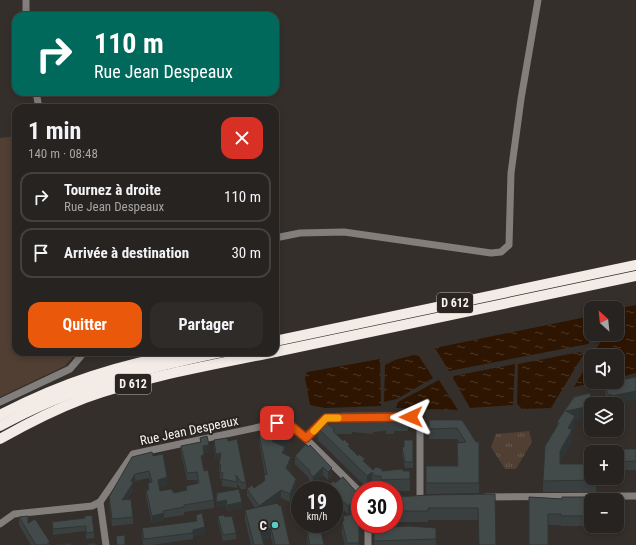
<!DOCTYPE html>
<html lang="fr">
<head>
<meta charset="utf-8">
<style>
	:root { --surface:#272320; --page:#2f2b29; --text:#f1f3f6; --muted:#a4a4a5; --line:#43403e; --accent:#ea580c }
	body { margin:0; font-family:"Roboto Condensed",sans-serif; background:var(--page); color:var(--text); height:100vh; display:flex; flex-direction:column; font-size:15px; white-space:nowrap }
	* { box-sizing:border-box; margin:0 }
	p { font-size:13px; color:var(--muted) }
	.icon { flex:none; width:22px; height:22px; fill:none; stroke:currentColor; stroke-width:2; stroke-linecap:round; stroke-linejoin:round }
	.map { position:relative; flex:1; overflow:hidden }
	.side { position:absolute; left:12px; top:104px; width:267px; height:252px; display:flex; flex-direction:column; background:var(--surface); border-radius:12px; box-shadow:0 2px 6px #0003,0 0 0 1px var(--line) }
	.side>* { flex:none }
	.top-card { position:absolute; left:12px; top:12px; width:267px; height:84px; border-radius:12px; box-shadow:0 2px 6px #0003,0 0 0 1px var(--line); background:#00695c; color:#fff; overflow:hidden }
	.needle { width:26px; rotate:333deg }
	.controls { position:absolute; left:584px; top:301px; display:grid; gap:8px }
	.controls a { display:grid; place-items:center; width:40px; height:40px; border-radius:8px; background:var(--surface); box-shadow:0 2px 6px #0003,0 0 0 1px var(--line); font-size:20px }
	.speed { position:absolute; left:291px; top:481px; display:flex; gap:8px; font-size:20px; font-weight:700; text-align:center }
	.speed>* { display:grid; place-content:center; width:52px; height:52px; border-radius:50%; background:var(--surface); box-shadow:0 2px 6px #0003,0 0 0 1px var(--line); line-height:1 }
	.speed small { font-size:10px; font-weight:400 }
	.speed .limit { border:6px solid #d22; background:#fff; color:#111 }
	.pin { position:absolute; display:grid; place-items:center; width:34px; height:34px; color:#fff; margin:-17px; border-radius:8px; box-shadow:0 2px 6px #0006 }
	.me { position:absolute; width:44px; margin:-22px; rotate:269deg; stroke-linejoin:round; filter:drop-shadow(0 0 3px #0008) }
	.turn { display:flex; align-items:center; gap:14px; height:84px; padding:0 16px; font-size:18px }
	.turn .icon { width:52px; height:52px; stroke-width:2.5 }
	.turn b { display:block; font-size:28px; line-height:34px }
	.round { display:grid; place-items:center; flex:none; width:42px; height:42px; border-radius:12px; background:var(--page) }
	.head { display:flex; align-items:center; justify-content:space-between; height:68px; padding:0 16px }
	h1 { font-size:24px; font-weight:700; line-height:30px }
	.cta { display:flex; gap:8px; margin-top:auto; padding:8px 16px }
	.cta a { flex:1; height:46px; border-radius:12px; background:var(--accent); color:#fff; font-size:16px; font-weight:700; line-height:46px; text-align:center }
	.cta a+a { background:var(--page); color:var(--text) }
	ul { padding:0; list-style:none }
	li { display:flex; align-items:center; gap:12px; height:50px; margin:0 8px 6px; padding:0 8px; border:2px solid var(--line); border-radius:12px }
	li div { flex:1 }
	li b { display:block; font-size:15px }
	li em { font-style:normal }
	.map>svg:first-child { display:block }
</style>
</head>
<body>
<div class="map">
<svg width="636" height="545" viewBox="0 0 636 545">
	<defs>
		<pattern id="park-tufts" width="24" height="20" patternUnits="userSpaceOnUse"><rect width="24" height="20" fill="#503f32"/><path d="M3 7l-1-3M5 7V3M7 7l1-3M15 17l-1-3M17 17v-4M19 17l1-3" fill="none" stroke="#6a5b50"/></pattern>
		<pattern id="water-ripples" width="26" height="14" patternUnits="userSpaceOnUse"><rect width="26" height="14" fill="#2d1502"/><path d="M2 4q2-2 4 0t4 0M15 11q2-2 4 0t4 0" fill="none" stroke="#4c3827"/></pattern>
	</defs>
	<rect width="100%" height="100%" fill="#342f2b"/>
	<path fill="#503f32" d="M 16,136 L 16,352 L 74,352 L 72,358 L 65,366 L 0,397 L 0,138 Z"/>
	<path fill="url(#park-tufts)" d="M 529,431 L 532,442 L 516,469 L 505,469 L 491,447 L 496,434 Z"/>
	<g fill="url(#water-ripples)">
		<path d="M 636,305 L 636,373 L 617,378 L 617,356 L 592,356 L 605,334 L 617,334 L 617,313 L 620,308 Z"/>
		<path d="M 591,316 L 591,334 L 594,334 L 588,344 L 449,371 L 435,348 Z"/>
		<path d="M 580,352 L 583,355 L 551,408 L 522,409 L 517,404 L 518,364 Z"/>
		<path d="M 414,355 L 419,356 L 433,378 L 397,399 L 384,402 L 385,365 L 395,360 Z"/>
		<path d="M 591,358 L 591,382 L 597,382 L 574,387 Z"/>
		<path d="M 380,359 L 381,406 L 325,408 L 310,405 L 305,378 L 307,372 Z"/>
		<path d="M 515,364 L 513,405 L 470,408 L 453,378 L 454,376 Z"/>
		<path d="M 439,380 L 458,410 L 396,408 L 398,402 Z"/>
	</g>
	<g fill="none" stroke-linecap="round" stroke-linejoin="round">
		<g stroke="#817e7c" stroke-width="7">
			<path d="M 26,0 L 26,16"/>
			<path d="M 36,92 L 39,108"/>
			<path d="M 275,238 L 300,233 L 344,232 L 491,253 L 501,252 L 509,245 L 511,173 L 521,99 L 538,0"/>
			<path d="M 0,402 L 70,369 L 81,356 L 81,352"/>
			<path d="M 400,417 L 414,418 L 420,425 L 420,499"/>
			<path d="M 306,439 L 324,420"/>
			<path d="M 486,497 L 636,496"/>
			<path d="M 100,502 L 106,545"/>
			<path d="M 0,524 L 14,514 L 92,506 L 100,502 L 133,454 L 283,422 L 289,424 L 297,430 L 360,492"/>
			<path d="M 368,524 L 368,545"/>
		</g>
		<g stroke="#f2ebe6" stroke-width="10">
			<path d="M 275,341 L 636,265"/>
			<path d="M 275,352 L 636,276"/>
			<path d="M 0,415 C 63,382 119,365 189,352"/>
			<path d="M 0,426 C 70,387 145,368 222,352"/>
			<path d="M 0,439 C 28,423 56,409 85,398 C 146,376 212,365 275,352"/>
		</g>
	</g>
	<g fill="#3a4040">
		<path d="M 605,383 L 617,404 L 611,404 L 611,403 L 608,404 L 605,392 Z"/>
		<path d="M 574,397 L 592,402 L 592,404 L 591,404 L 591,414 L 586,415 L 586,418 L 575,420 L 575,427 L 572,431 L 572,441 L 560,462 L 560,464 L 596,478 L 596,492 L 543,492 L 543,481 L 557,425 L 557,422 Z"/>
		<path d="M 408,411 L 408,431 L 394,431 L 394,434 L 386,434 L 386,431 L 373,432 L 373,434 L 352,432 L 352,434 L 336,434 L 373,470 L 382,471 L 410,471 L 410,491 L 394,491 L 394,490 L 381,490 L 381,488 L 375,488 L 372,484 L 367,488 L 318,440 L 317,423 L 341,416 Z"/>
		<path d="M 429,420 L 462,420 L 476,442 L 479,442 L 479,493 L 426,494 L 426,466 L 457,466 L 460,443 L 457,439 L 429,439 Z"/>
		<path d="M 269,428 L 284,432 L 290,445 L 283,446 L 285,454 L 291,464 L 288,471 L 296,486 L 290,502 L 281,498 L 272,504 L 290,545 L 273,545 L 271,538 L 262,540 L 264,545 L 251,545 L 245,520 L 245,510 L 255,508 L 247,496 L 247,489 L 254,488 L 263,482 L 264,481 L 264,475 L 265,475 L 259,441 L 259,434 L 269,432 Z"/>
		<path d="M 200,438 L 209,452 L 204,453 L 204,462 L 202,462 L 204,471 L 214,500 L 214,508 L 184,512 L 184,515 L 164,518 L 164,520 L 152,523 L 146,497 L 146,490 L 148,490 L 148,483 L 150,482 L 149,478 L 135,481 L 133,484 L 133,490 L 127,499 L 133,517 L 133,524 L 112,526 L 109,504 L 109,497 L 153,456 L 167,484 L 160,487 L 160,491 L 174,493 L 186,490 L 186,486 L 198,484 L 197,480 L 187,480 L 181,453 L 181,446 L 200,442 Z"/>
		<path d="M 214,440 L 228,441 L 246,483 L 246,489 L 241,489 L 237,484 L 237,488 L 222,486 L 222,479 L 220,479 L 220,472 L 219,472 L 220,460 L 216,460 L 214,447 Z"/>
		<path d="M 413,440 L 413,468 L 405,468 L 402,453 L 402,447 L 404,447 Z"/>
		<path d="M 306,444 L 332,476 L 328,480 L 323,475 L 313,485 L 309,481 L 309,478 L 295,464 L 295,456 Z"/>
		<path d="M 636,449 L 636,470 L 617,470 L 617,452 Z"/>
		<path d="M 343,477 L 359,495 L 359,504 L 348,514 L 334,502 L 334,490 L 326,490 L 326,489 L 333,481 L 335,483 Z"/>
		<path d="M 217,493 L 242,508 L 227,511 L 226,505 L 216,507 Z"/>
		<path d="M 495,494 L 478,520 L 428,520 L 428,522 L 394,522 L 394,497 Z"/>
		<path d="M 529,497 L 591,500 L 591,526 L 592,526 L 561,526 L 561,525 L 548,525 Z"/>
		<path d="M 359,513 L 359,545 L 345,545 L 342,534 L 342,521 L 343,521 L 343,516 Z"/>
		<path d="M 196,515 L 205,534 L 193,536 L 193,539 L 152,545 L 143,545 L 142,535 L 142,528 L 196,521 Z"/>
		<path d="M 218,516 L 236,533 L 236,539 L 223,541 L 218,522 Z"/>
		<path d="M 19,517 L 28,523 L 50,545 L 31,545 L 19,525 Z"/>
		<path d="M 84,518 L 94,532 L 94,538 L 86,539 L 86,531 L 53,535 L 52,522 Z"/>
		<path d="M 436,528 L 436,545 L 374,545 L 374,530 Z"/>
		<path d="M 307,529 L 324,545 L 308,545 L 307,537 Z"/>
	</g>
	<g fill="#2f3434">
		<path d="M 636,391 L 636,400 L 617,404 L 611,404 L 611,396 Z"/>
		<path d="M 611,394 L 611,403 L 608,404 L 608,395 Z"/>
		<path d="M 586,407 L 586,418 L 575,420 L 575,427 L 572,431 L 572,441 L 560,462 L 560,451 L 566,411 Z"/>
		<path d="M 290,437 L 290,445 L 272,449 L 272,441 Z"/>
		<path d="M 209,445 L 209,452 L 203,453 L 203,446 Z"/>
		<path d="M 285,447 L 285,454 L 282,453 Z"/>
		<path d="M 221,453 L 221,459 L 216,460 L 216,454 Z"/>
		<path d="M 204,455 L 204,462 L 201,463 L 201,456 Z"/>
		<path d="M 291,457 L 291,464 L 286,476 L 286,468 Z"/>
		<path d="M 323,467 L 323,475 L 313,485 L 313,477 Z"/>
		<path d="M 332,468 L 332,476 L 328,480 L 328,472 Z"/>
		<path d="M 372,472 L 372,484 L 367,488 L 367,476 Z"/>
		<path d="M 135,474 L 135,481 L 133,484 L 133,490 L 122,507 L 122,500 L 131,481 Z"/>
		<path d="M 167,477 L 167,484 L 158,488 L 158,480 Z"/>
		<path d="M 296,479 L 296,486 L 290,502 L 290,494 Z"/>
		<path d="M 281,490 L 281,498 L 259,514 L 259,506 Z"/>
		<path d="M 359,495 L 359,504 L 348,514 L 348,506 Z"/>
		<path d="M 226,500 L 226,505 L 216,507 L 216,502 Z"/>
		<path d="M 242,502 L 242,508 L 227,511 L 227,505 Z"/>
		<path d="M 164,513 L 164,520 L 152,523 L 152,516 Z"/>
		<path d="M 205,527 L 205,534 L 193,536 L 193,530 Z"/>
		<path d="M 271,528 L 271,538 L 260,540 L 260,530 Z"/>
	</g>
	<g fill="#434b4a" stroke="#2f3434">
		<path d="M 636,377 L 636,391 L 611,396 L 611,394 L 608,395 L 605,383 L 611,382 L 617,382 L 617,381 Z"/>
		<path d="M 590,393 L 592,402 L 585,404 L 586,407 L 566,411 L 575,416 L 568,428 L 572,430 L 560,451 L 560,464 L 591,464 L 591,478 L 596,478 L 596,480 L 543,481 L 545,446 L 559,423 L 557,422 L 574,397 Z"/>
		<path d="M 408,411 L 408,420 L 394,420 L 394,422 L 386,422 L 386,420 L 373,420 L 373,422 L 352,420 L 352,422 L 327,423 L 335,430 L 333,431 L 343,441 L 344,439 L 350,445 L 348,446 L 358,456 L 359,454 L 365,459 L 363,461 L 373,470 L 376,467 L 382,469 L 382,471 L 403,469 L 403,471 L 410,471 L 410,479 L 381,480 L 381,476 L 375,476 L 372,472 L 367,476 L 318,428 L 321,425 L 317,423 L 326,415 L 341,416 L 341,412 Z"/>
		<path d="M 429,420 L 462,420 L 476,442 L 479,442 L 479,483 L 426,483 L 426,466 L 458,466 L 457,443 L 466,442 L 457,428 L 429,429 Z"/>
		<path d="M 282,425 L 284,432 L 289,431 L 290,437 L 272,441 L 285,447 L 282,453 L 291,457 L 286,468 L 296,479 L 290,494 L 281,490 L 259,506 L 247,489 L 252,485 L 254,488 L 263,482 L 265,480 L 264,475 L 267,474 L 259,434 L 270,432 L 269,428 Z"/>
		<path d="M 207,436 L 209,445 L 203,446 L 204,455 L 201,456 L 204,471 L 208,470 L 214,500 L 184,505 L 184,507 L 163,511 L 164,513 L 152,516 L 146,490 L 149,490 L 148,483 L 152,482 L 149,471 L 135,474 L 131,481 L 133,483 L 122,500 L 131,499 L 133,517 L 112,519 L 109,497 L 132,457 L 152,452 L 153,456 L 163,454 L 167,477 L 158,480 L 160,491 L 171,489 L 174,493 L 187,490 L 186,486 L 199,483 L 197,472 L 187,473 L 181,446 L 201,442 L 200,438 Z"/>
		<path d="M 227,438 L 228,441 L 237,439 L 246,483 L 241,482 L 236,475 L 237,482 L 222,479 L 223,473 L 220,472 L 221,465 L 219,465 L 221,453 L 216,454 L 214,440 Z"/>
		<path d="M 404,440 L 413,440 L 413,462 L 405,462 L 402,447 L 404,447 Z"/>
		<path d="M 306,444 L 308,447 L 310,445 L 332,468 L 328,472 L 323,467 L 313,477 L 309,472 L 310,471 L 295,456 Z"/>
		<path d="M 610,449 L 636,449 L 636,461 L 617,462 L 617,452 L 610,452 Z"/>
		<path d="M 343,477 L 359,495 L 348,506 L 334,493 L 334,490 L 327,490 L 326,489 L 333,481 L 335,483 Z"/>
		<path d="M 239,489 L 242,502 L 227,505 L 226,500 L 216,502 L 217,493 Z"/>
		<path d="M 495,494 L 496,545 L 479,545 L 478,508 L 428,508 L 428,511 L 394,511 L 394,497 L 430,495 Z"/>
		<path d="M 529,497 L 562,499 L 562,497 L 592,497 L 592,500 L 591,500 L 591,516 L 561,516 L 561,514 L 548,514 L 548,545 L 529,545 Z"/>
		<path d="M 278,503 L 279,506 L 281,505 L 290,545 L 275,545 L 271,528 L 260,530 L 264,545 L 254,545 L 245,510 Z"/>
		<path d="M 202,513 L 205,527 L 193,530 L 193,533 L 144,539 L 142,528 L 197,521 L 196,515 Z"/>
		<path d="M 359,513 L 359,543 L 347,543 L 342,521 L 344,521 L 343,516 Z"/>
		<path d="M 92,515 L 94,532 L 86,533 L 86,526 L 53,529 L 52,522 L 85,518 L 84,516 Z"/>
		<path d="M 224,515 L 225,517 L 232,516 L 236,533 L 223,535 L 218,516 Z"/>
		<path d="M 28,516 L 28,523 L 35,519 L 50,542 L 46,545 L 36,545 L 19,517 Z"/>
		<path d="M 320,526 L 324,545 L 310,545 L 307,529 Z"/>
		<path d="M 409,526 L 436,528 L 436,539 L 374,541 L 374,530 L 379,530 L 379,528 Z"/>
		<path d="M 125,535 L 125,545 L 117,545 L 116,536 Z"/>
		<path d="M 71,543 L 71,545 L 55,545 Z"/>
		<path d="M 95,543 L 96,545 L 88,545 L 87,544 Z"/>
	</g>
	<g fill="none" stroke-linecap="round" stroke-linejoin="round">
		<g stroke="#983908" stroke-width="10">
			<path id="route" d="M 277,423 L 289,424 L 306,438 L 326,418 L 411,417"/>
		</g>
		<use href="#route" stroke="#ea580c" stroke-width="7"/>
		<path stroke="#f59e0b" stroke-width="7" d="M 314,431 L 326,418 L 338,418"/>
	</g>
	<circle fill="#56cec4" stroke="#2a2521" stroke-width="1.5" cx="275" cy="525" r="4"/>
	<g text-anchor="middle" stroke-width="4" stroke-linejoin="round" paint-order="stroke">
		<g fill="#2a2521" stroke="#b9b5b2" stroke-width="1">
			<rect x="437" y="293" width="36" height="20" rx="3"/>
			<rect x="115" y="374" width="36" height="20" rx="3"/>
		</g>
		<g font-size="12" font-weight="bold" fill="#f6f3f0">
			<text x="455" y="307">D 612</text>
			<text x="133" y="388">D 612</text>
		</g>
		<g font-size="13" fill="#f6f3f0" stroke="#2a2521">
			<text transform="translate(189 430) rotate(-12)" y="5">Rue Jean Despeaux</text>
		</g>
		<g font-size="13" font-weight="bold" fill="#f6f3f0" stroke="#2a2521" text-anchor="end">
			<text x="267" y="530">C</text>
		</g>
	</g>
</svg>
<div class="controls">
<a><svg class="needle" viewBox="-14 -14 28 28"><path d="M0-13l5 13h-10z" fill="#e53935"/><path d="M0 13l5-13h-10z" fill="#a4a4a5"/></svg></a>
<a><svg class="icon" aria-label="sound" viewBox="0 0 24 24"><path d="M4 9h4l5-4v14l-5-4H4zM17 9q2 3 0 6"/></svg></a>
<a><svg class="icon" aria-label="layers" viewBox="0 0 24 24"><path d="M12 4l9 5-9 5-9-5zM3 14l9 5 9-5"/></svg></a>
<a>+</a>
<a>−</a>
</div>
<div class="speed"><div>19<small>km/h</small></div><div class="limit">30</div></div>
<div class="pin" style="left:277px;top:423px;background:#d93025"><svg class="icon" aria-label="arrive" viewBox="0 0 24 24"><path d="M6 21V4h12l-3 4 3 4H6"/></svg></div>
<svg class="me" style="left:411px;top:417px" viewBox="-20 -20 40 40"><path d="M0-17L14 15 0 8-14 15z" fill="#ea580c" stroke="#fff" stroke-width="4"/></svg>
<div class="top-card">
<div class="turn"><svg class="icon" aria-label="right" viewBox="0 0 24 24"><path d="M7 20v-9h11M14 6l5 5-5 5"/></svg><div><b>110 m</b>Rue Jean Despeaux</div></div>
</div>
<section class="side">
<div class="head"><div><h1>1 min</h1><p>140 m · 08:48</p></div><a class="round" style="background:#d93025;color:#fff"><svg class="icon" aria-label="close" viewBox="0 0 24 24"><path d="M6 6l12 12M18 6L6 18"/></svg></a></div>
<ul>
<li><svg class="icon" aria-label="right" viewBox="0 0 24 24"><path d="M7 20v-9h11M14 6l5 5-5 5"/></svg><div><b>Tournez à droite</b><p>Rue Jean Despeaux</p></div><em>110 m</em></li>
<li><svg class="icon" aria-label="arrive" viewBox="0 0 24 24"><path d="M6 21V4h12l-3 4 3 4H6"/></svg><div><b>Arrivée à destination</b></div><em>30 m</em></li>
</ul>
<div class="cta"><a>Quitter</a><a>Partager</a></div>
</section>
</div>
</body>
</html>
